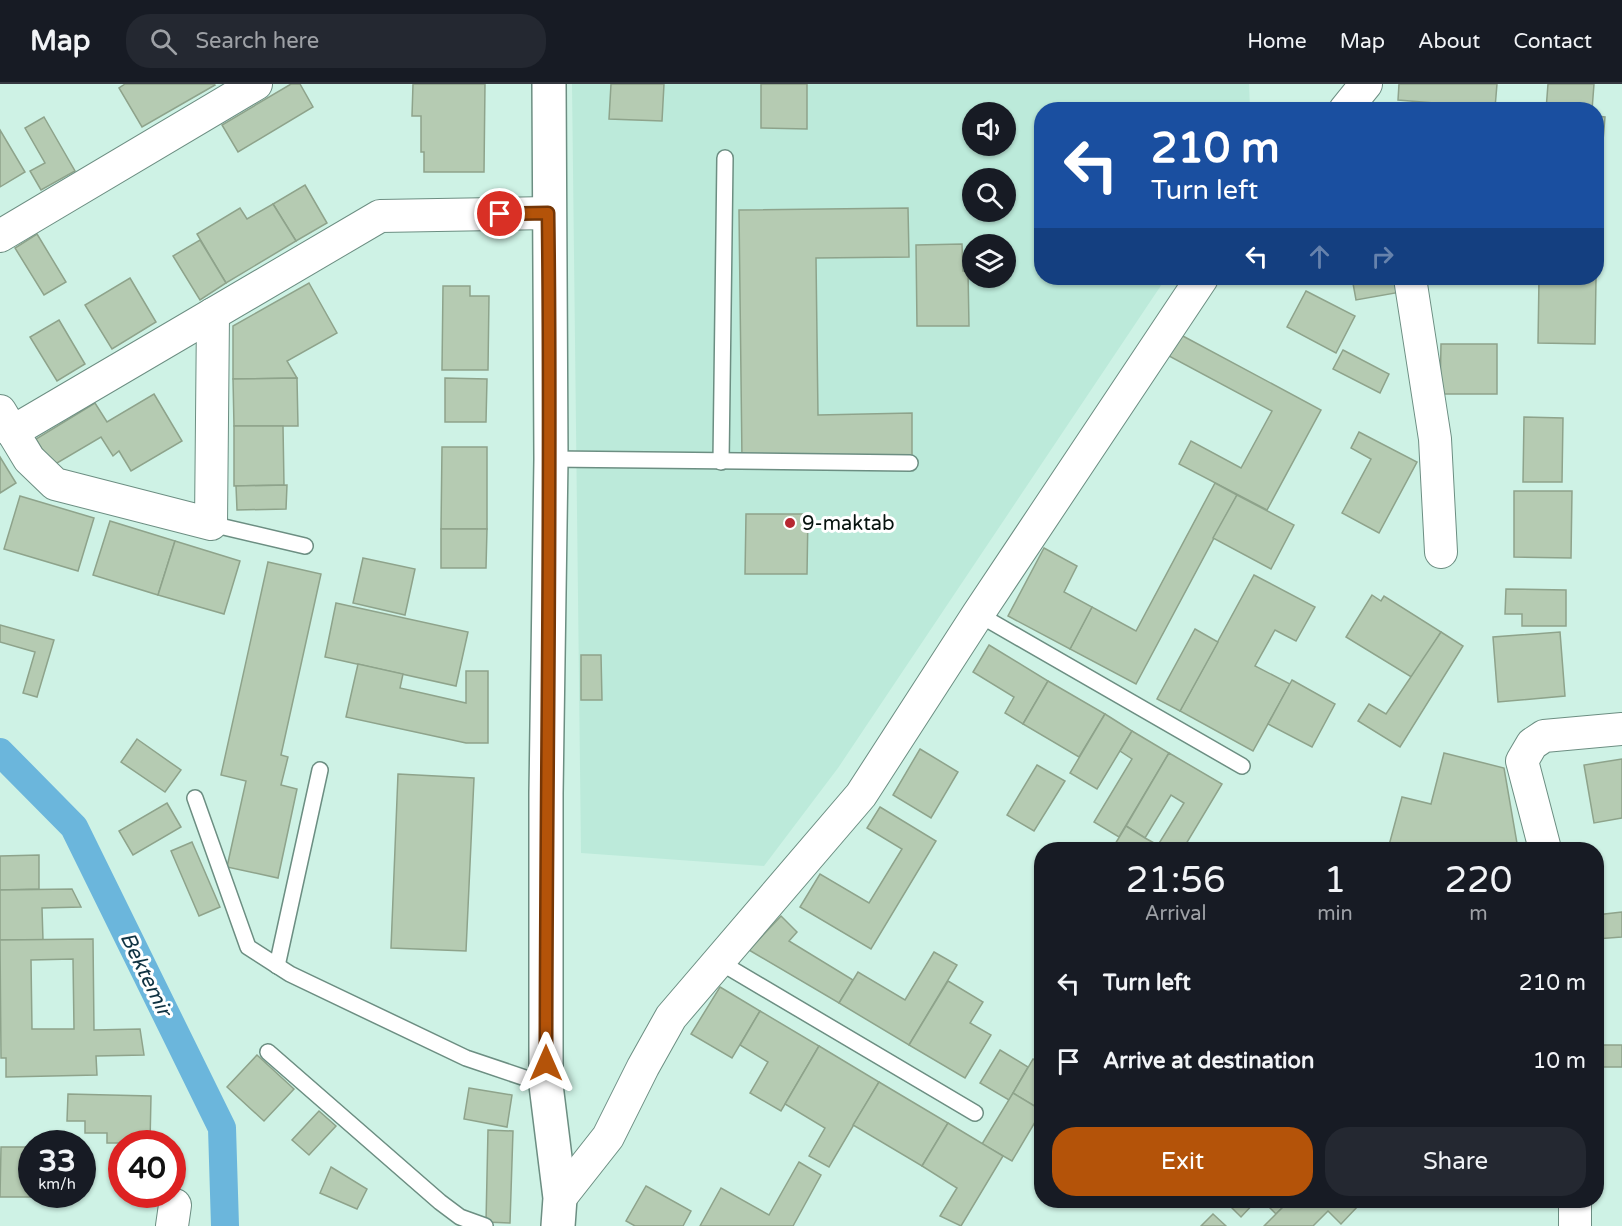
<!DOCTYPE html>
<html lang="en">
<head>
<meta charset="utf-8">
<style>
	:root { --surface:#171b24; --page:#242831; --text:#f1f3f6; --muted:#9ea1a6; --line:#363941; --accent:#b45309 }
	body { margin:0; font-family:"Varela Round",sans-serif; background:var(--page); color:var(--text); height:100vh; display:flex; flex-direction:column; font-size:22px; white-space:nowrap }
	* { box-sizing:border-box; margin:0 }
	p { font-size:20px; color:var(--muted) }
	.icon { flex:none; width:33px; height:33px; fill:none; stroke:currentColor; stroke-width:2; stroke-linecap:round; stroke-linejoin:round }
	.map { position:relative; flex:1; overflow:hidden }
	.sheet { position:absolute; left:1034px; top:758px; width:570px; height:366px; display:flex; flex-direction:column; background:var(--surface); border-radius:24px; box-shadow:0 2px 4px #0004 }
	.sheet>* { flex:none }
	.hud { position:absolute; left:1034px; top:18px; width:570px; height:183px; border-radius:24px; box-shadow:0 2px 4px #0004; background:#1a4fa0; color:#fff; overflow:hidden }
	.buttons { position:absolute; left:962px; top:18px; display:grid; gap:12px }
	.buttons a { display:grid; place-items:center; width:54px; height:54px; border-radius:50%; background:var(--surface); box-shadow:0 2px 4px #0004; font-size:30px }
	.speed { position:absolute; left:18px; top:1046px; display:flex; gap:12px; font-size:30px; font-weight:700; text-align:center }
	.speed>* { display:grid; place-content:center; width:78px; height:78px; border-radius:50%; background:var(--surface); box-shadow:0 2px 4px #0004; line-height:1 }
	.speed small { font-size:15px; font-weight:400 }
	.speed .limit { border:9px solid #d22; background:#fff; color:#111 }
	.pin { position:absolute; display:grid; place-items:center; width:51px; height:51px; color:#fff; margin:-26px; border:3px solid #fff; border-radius:50%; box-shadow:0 2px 6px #0007 }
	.me { position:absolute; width:66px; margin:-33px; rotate:0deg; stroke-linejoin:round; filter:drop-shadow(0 0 4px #0008) }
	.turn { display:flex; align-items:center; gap:21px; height:126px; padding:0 18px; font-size:27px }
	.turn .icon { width:78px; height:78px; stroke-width:2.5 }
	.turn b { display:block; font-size:42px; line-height:51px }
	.lanes { display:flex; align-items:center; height:57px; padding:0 18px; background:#0003; justify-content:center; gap:30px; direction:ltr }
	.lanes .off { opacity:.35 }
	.eta { display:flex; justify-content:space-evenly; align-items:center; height:102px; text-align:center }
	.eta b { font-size:36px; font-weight:600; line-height:42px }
	.action { display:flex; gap:12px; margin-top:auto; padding:12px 18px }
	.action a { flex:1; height:69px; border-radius:24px; background:var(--accent); color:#fff; font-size:24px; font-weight:600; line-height:69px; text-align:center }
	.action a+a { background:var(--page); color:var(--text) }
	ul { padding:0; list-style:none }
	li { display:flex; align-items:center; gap:18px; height:78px; padding:0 18px }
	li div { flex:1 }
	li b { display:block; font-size:22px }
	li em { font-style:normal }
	header { display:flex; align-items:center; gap:36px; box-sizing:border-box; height:84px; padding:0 30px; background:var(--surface); border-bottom:2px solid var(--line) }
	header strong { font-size:28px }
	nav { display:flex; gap:33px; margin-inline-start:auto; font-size:21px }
	.search { width:420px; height:54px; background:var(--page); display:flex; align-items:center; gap:15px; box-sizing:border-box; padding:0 21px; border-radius:24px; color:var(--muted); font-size:22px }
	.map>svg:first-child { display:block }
</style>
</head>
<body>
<header>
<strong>Map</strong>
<div class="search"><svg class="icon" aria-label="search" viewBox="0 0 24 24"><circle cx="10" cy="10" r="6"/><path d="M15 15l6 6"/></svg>Search here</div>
<nav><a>Home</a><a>Map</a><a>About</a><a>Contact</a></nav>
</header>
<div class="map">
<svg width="1622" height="1142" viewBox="0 0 1622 1142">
	<rect width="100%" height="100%" fill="#cef2e5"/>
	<path fill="#bceada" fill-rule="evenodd" d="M 572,0 L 1249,0 L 1250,25 L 1041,26 L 1041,194 L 1166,194 L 838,684 L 764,782 L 581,769 ZM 972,28 L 1005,28 L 1005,62 L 972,62 ZM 972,94 L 1005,94 L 1005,128 L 972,128 ZM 972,160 L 1005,160 L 1005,194 L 972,194 Z"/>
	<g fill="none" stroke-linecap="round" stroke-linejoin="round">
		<path stroke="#6bb6dc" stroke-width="28" d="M 0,668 L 74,743 L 222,1044 L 225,1142"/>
	</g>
	<g fill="#b5cbb2" stroke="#8ea38b" stroke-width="1.5" fill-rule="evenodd">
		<path d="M 125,0 L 214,0 L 215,1 L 142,43 L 119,4 Z"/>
		<path d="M 291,0 L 300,0 L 313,23 L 238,68 L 222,41 Z"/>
		<path d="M 413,0 L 485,0 L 484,88 L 424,88 L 424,68 L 421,68 L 421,32 L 412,32 Z"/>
		<path d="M 611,0 L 664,0 L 662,37 L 609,35 Z"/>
		<path d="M 761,0 L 807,0 L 807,45 L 761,44 Z"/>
		<path d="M 1399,0 L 1497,0 L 1495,24 L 1398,16 Z"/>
		<path d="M 1548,0 L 1594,0 L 1592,26 L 1546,26 Z"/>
		<path d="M 1596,32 L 1605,33 L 1598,116 L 1596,115 Z"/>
		<path d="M 44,33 L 75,87 L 41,106 L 30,87 L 45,79 L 25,44 Z"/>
		<path d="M 0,46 L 25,88 L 0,103 Z"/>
		<path d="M 305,101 L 327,139 L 296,157 L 273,120 Z"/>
		<path d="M 273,120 L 296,157 L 226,199 L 197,150 L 240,124 L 247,135 Z"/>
		<path d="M 908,124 L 909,173 L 816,174 L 818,331 L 912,329 L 912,375 L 742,377 L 739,126 Z"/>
		<path d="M 37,150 L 66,198 L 44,211 L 15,164 Z"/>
		<path d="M 200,156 L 226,199 L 200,216 L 173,172 Z"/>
		<path d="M 962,160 L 963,187 L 968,187 L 969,242 L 917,242 L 916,161 Z"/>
		<path d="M 130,194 L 156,238 L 112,265 L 85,221 Z"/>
		<path d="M 1352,194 L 1398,194 L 1401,208 L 1356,216 Z"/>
		<path d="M 1539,194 L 1596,194 L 1595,260 L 1538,259 Z"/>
		<path d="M 309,199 L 337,249 L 287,277 L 297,294 L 233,295 L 233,242 Z"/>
		<path d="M 443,202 L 470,202 L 470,212 L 489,212 L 488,286 L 442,286 Z"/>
		<path d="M 1306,207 L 1355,232 L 1336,269 L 1287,243 Z"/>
		<path d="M 59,236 L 85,280 L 57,297 L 30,253 Z"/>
		<path d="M 1181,251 L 1321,326 L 1267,426 L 1179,380 L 1191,357 L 1241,384 L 1272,327 L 1169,272 Z"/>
		<path d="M 1441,260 L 1497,260 L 1497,310 L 1440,310 Z"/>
		<path d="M 1343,266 L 1389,290 L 1380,309 L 1333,285 Z"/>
		<path d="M 297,294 L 298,342 L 234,342 L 233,295 Z"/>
		<path d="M 445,294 L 487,295 L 486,338 L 445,338 Z"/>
		<path d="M 154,310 L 182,357 L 131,387 L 119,367 L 113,372 L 101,353 L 52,382 L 36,355 L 95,319 L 107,338 Z"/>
		<path d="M 1524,333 L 1563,334 L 1562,398 L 1523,398 Z"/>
		<path d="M 234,342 L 283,342 L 284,401 L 234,402 Z"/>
		<path d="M 1359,348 L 1417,378 L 1379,449 L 1342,429 L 1371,375 L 1351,364 Z"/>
		<path d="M 442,363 L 487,363 L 487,445 L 441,445 Z"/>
		<path d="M 0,373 L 16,399 L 0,409 Z"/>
		<path d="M 1215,399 L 1237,411 L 1136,600 L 1070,565 L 1092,523 L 1136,547 Z"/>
		<path d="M 287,401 L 286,425 L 237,426 L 236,402 Z"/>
		<path d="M 1514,407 L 1572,407 L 1571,474 L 1514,473 Z"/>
		<path d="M 1237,411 L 1294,441 L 1271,485 L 1213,454 Z"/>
		<path d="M 20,412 L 94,434 L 78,487 L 4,465 Z"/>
		<path d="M 746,430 L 808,430 L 807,490 L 745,490 Z"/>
		<path d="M 110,437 L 175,457 L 158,511 L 93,491 Z"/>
		<path d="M 441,445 L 487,445 L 486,484 L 441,484 Z"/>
		<path d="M 175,457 L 240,477 L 224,530 L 158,511 Z"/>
		<path d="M 1044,464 L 1077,482 L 1064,508 L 1092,523 L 1070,565 L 1008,532 Z"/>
		<path d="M 363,474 L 415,485 L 405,531 L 353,519 Z"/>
		<path d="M 268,478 L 321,490 L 281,671 L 288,673 L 281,701 L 297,705 L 278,794 L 227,783 L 246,697 L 221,691 Z"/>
		<path d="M 1254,491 L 1315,523 L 1296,557 L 1275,546 L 1255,582 L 1290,600 L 1253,667 L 1180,627 Z"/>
		<path d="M 1506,505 L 1566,506 L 1566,542 L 1522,542 L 1522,530 L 1505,530 Z"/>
		<path d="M 1372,511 L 1381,517 L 1384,512 L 1441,548 L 1413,594 L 1346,553 Z"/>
		<path d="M 336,519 L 468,548 L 456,602 L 325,573 Z"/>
		<path d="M 0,541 L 54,556 L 37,613 L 23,609 L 35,568 L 0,558 Z"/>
		<path d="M 1195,545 L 1218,558 L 1180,627 L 1157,615 Z"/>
		<path d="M 1441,548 L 1463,562 L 1400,663 L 1358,637 L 1369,620 L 1386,630 Z"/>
		<path d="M 1560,548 L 1565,612 L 1498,618 L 1493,553 Z"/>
		<path d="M 989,561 L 1048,597 L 1023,640 L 1005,629 L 1014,613 L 973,588 Z"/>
		<path d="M 581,571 L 601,571 L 602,616 L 581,616 Z"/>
		<path d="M 358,580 L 403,590 L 400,604 L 466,619 L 466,587 L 488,587 L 488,659 L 466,659 L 346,633 Z"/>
		<path d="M 1292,596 L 1335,620 L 1312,663 L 1268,640 Z"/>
		<path d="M 1048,597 L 1105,630 L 1079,673 L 1023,640 Z"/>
		<path d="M 1105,630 L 1132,647 L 1097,705 L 1070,689 Z"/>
		<path d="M 1132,647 L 1169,669 L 1119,753 L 1094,738 L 1132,675 L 1120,667 Z"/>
		<path d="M 137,655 L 181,686 L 165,708 L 121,678 Z"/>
		<path d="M 920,665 L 958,688 L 931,734 L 893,711 Z"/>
		<path d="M 1169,669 L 1222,700 L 1183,765 L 1165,765 L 1158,761 L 1184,719 L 1171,711 L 1145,754 L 1126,742 Z"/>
		<path d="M 1444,669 L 1504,684 L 1518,765 L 1388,765 L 1402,713 L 1431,720 Z"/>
		<path d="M 1622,675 L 1622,734 L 1594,739 L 1584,681 Z"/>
		<path d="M 1037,681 L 1065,697 L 1034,747 L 1007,731 Z"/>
		<path d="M 398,690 L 474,694 L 466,867 L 391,864 Z"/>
		<path d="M 167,719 L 181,743 L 133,771 L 119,747 Z"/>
		<path d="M 880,723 L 936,757 L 871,865 L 800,823 L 820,790 L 869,819 L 902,765 L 867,744 Z"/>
		<path d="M 1126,742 L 1145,754 L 1165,765 L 1112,765 Z"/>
		<path d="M 192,758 L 220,823 L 199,832 L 171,767 Z"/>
		<path d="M 39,771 L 39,805 L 0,806 L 0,772 Z"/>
		<path d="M 72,805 L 81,823 L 42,824 L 43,856 L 0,856 L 0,806 Z"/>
		<path d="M 1622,828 L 1622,853 L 1596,855 L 1596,831 Z"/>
		<path d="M 781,832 L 797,848 L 789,857 L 853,896 L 839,919 L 749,866 Z"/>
		<path d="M 93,855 L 94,946 L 140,945 L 144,971 L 96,972 L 97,991 L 6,993 L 6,974 L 1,974 L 0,856 ZM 73,875 L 74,945 L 32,945 L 31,876 Z"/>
		<path d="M 934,868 L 957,881 L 909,961 L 839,919 L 858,888 L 905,916 Z"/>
		<path d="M 948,897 L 983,918 L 970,939 L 991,951 L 965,994 L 909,961 Z"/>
		<path d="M 720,903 L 760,927 L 732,974 L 691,950 Z"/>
		<path d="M 760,927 L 819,962 L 781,1027 L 750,1009 L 768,978 L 740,961 Z"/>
		<rect x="1596" y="961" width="26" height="22"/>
		<path d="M 819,962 L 879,998 L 829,1083 L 809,1072 L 825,1044 L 785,1020 Z"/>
		<path d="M 1000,966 L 1028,983 L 1009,1016 L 980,999 Z"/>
		<path d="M 257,971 L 294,1005 L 264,1037 L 227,1003 Z"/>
		<path d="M 1033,975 L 1041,980 L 1041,1026 L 1013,1009 Z"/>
		<path d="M 879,998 L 948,1039 L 922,1082 L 853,1041 Z"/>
		<path d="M 469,1004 L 512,1011 L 507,1043 L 464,1035 Z"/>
		<path d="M 1013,1009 L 1041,1026 L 1041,1028 L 1012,1077 L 982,1060 Z"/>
		<path d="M 68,1010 L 151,1012 L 150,1059 L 107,1059 L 107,1049 L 85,1049 L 85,1037 L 67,1037 Z"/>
		<path d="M 319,1027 L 336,1042 L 309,1071 L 292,1056 Z"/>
		<path d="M 948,1039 L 1003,1072 L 961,1142 L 940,1132 L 957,1104 L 922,1082 Z"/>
		<path d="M 488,1046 L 513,1047 L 510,1139 L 486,1138 Z"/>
		<path d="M 1,1063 L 32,1063 L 32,1110 L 42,1110 L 42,1113 L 0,1113 Z"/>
		<path d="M 799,1078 L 821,1091 L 793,1142 L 700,1142 L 721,1104 L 769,1131 Z"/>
		<path d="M 331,1083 L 367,1105 L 357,1125 L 320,1109 Z"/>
		<path d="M 646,1102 L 691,1127 L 683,1142 L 635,1142 L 626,1137 Z"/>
		<path d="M 1224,1116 L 1257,1116 L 1241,1133 Z"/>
		<path d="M 1262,1116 L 1290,1116 L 1276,1130 Z"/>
		<path d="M 1290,1116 L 1354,1116 L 1359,1121 L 1341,1140 L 1328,1127 L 1313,1142 L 1264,1142 Z"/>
		<path d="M 1213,1130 L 1226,1142 L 1201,1142 Z"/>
	</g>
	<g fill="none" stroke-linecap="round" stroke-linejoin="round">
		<g stroke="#6c8e82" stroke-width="18">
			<g id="service">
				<path d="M 551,375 L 910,379"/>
				<path d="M 721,378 L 725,74"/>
				<path d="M 211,440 L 305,462"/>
				<path d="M 978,530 L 1242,682"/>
				<path d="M 195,714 L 248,863 L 290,890 L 466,974 L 546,1001"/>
				<path d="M 718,877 L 975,1029"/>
				<path d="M 277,882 L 320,686"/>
				<path d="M 268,968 L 440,1118 L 460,1133 L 485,1142"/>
			</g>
		</g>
		<g stroke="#6c8e82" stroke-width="34">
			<g id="minor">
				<path d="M 1345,26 L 1366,0"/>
				<path d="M 0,152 L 256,0"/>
				<path d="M 1410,194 L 1435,355 L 1441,468"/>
				<path d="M 0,327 L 29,375 L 55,400 L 211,440 L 213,230"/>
				<path d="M 12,348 L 380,132 L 548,129"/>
				<path d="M 1545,765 L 1522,677 L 1532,660 L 1544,652 L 1622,645"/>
				<path d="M 560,1114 L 608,1053 L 643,983 L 671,933 L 861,711 L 978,530 L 1202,194"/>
				<path d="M 1575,1116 L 1575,1142"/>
				<path d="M 172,1142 L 175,1121"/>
			</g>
		</g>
		<g stroke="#6c8e82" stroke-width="36">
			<path id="tertiary" d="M 549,0 L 551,375 L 546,709 L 546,1001 L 560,1114 L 558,1142"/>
		</g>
		<use href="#service" stroke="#fff" stroke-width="15"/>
		<use href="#minor" stroke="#fff" stroke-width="32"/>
		<use href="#tertiary" stroke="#fff" stroke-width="33"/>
	</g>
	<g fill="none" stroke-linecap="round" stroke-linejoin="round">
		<g stroke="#753606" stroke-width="15">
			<path id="route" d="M 500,130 L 548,129 C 552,412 546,696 546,979"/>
		</g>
		<use href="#route" stroke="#b45309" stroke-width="10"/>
	</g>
	<circle fill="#b72731" stroke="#fff" stroke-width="2" cx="790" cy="439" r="6"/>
	<g text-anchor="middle" stroke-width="6" stroke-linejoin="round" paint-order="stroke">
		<g font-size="20" fill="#06120e" stroke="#fff" text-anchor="start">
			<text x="802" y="446">9-maktab</text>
		</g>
		<g font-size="21" font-style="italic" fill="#103343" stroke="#fff">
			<text transform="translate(146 890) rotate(64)" y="7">Bektemir</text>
		</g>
	</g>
</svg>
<div class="buttons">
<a><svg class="icon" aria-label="sound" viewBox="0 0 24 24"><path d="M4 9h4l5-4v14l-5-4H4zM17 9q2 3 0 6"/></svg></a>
<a><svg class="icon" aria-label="search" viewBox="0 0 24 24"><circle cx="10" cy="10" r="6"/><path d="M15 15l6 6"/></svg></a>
<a><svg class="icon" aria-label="layers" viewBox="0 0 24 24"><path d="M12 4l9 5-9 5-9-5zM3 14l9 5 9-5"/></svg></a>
</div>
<div class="speed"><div>33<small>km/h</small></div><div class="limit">40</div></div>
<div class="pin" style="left:500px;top:130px;background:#d93025"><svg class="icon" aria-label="arrive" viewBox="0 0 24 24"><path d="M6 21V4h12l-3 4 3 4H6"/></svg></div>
<svg class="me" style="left:546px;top:979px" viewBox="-20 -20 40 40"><path d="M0-17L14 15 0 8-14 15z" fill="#b45309" stroke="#fff" stroke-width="4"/></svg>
<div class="hud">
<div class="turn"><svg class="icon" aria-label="left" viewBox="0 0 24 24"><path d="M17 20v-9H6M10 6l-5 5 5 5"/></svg><div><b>210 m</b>Turn left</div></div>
<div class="lanes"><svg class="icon" aria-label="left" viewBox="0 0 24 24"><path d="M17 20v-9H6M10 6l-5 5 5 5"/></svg><svg class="icon off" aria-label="ahead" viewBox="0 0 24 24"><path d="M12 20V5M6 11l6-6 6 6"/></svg><svg class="icon off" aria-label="right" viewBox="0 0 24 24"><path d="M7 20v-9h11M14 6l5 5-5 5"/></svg></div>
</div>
<section class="sheet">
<div class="eta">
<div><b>21:56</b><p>Arrival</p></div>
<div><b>1</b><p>min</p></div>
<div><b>220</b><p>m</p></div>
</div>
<ul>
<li><svg class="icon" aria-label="left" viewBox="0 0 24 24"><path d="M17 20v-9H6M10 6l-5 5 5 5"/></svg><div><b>Turn left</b></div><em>210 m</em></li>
<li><svg class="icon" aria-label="arrive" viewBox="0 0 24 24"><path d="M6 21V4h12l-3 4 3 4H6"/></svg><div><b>Arrive at destination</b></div><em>10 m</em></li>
</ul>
<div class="action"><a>Exit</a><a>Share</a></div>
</section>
</div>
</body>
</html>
